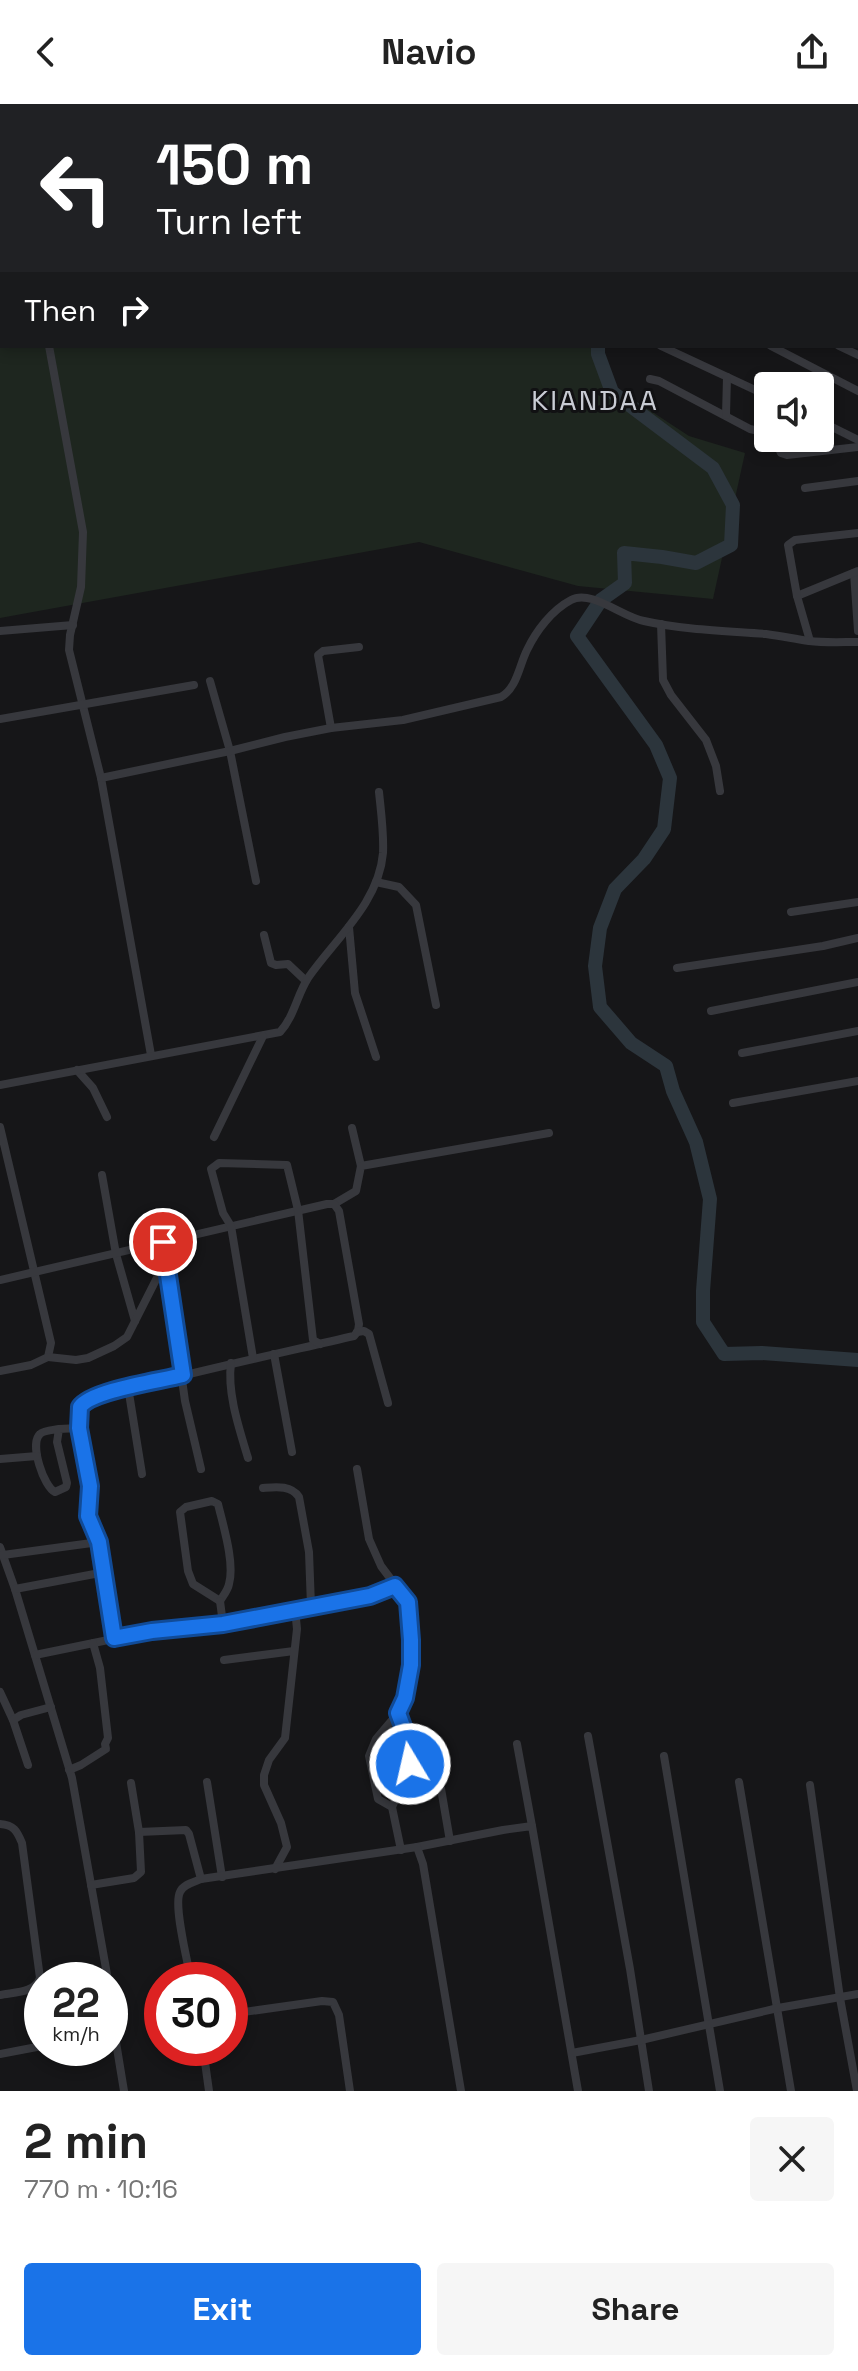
<!DOCTYPE html>
<html lang="en">
<head>
<meta charset="utf-8">
<style>
	:root { --surface:#fff; --page:#f6f6f6; --text:#222; --muted:#767676; --accent:#1a73e8 }
	body { margin:0; font-family:"Space Grotesk",sans-serif; background:var(--page); color:var(--text); height:100vh; display:flex; flex-direction:column; font-size:30px; white-space:nowrap }
	* { box-sizing:border-box; margin:0 }
	p { font-size:26px; color:var(--muted) }
	.icon { flex:none; width:44px; height:44px; fill:none; stroke:currentColor; stroke-width:2; stroke-linecap:round; stroke-linejoin:round }
	.map { position:relative; height:1987px; overflow:hidden }
	.drawer { display:flex; flex-direction:column; background:var(--surface); flex:1 }
	.drawer>* { flex:none }
	.banner { position:absolute; left:0px; top:0px; width:858px; height:244px; box-shadow:0 4px 12px #0003; background:#202124; color:#fff; overflow:hidden }
	.fabs { position:absolute; left:754px; top:268px; display:grid; gap:16px }
	.fabs a { display:grid; place-items:center; width:80px; height:80px; border-radius:8px; background:var(--surface); box-shadow:0 4px 12px #0003; font-size:40px }
	.speed { position:absolute; left:24px; top:1858px; display:flex; gap:16px; font-size:40px; font-weight:700; text-align:center }
	.speed>* { display:grid; place-content:center; width:104px; height:104px; border-radius:50%; background:var(--surface); box-shadow:0 4px 12px #0003; line-height:1 }
	.speed small { font-size:20px; font-weight:400 }
	.speed .limit { border:12px solid #d22; background:#fff; color:#111 }
	.pin { position:absolute; display:grid; place-items:center; width:68px; height:68px; color:#fff; margin:-34px; border:4px solid #fff; border-radius:50%; box-shadow:0 2px 8px #0007 }
	.me { position:absolute; width:88px; margin:-44px; rotate:351deg; stroke-linejoin:round; filter:drop-shadow(0 0 6px #0008) }
	.turn { display:flex; align-items:center; gap:28px; height:168px; padding:0 24px; font-size:36px }
	.turn .icon { width:104px; height:104px; stroke-width:2.5 }
	.turn b { display:block; font-size:56px; line-height:68px }
	.then { display:flex; align-items:center; height:76px; padding:0 24px; background:#0003; gap:16px; font-size:30px }
	.round { display:grid; place-items:center; flex:none; width:84px; height:84px; border-radius:8px; background:var(--page) }
	.head { display:flex; align-items:center; justify-content:space-between; height:136px; padding:0 24px }
	h1 { font-size:48px; font-weight:600; line-height:60px }
	.cta { display:flex; gap:16px; margin-top:auto; padding:16px 24px }
	.cta a { flex:1; height:92px; border-radius:8px; background:var(--accent); color:#fff; font-size:32px; font-weight:600; line-height:92px; text-align:center }
	.cta a+a { background:var(--page); color:var(--text) }
	header { display:flex; justify-content:space-between; align-items:center; height:104px; padding:0 24px; background:var(--surface); font-size:36px; font-weight:600 }
	.map>svg:first-child { display:block }
</style>
</head>
<body>
<header><svg class="icon" aria-label="back" viewBox="0 0 24 24"><path d="M15 5l-7 7 7 7"/></svg>Navio<svg class="icon" aria-label="share" viewBox="0 0 24 24"><path d="M12 15V3M7 8l5-5 5 5M5 13v7h14v-7"/></svg></header>
<div class="map">
<svg width="858" height="1987" viewBox="0 0 858 1987">
	<rect width="100%" height="100%" fill="#161618"/>
	<path fill="#1e261f" d="M 0,0 L 699,0 L 699,2 L 2,2 L 2,242 L 600,242 L 599,273 L 689,332 L 745,349 L 713,495 L 578,482 L 419,438 L 0,514 Z"/>
	<g fill="none" stroke-linecap="round" stroke-linejoin="round">
		<g stroke="#2c353c" stroke-width="14">
			<path d="M 720,2 L 721,0"/>
			<path d="M 598,242 L 598,250 L 612,288 L 713,364 L 733,401 L 731,441 L 696,459 L 662,453 L 624,449 L 625,479 L 601,496 L 577,532 L 656,641 L 670,674 L 664,725 L 644,755 L 615,785 L 600,824 L 595,862 L 600,903 L 631,939 L 666,962 L 673,987 L 696,1038 L 710,1095 L 703,1187 L 703,1218 L 724,1250 L 762,1249 L 858,1256"/>
		</g>
		<g stroke="#37383d" stroke-width="8">
			<path d="M 791,0 L 791,2"/>
			<path d="M 79,2 L 80,0"/>
			<path d="M 835,2 L 835,0"/>
			<path d="M 856,168 L 858,171"/>
			<path d="M 49,242 L 83,428 L 81,483 L 70,531 L 69,546 L 101,674 L 151,951"/>
			<path d="M 661,242 L 768,292"/>
			<path d="M 771,242 L 858,287"/>
			<path d="M 839,242 L 858,251"/>
			<path d="M 650,275 L 659,277 L 750,325 L 768,329"/>
			<path d="M 726,311 L 727,273"/>
			<path d="M 820,317 L 858,336"/>
			<path d="M 774,334 L 781,349 L 787,351 L 858,343"/>
			<path d="M 805,384 L 858,377"/>
			<path d="M 854,469 L 858,527"/>
			<path d="M 797,492 L 858,467"/>
			<path d="M 661,520 L 663,576 L 671,591 L 706,636 L 716,662 L 720,687"/>
			<path d="M 0,527 L 73,521"/>
			<path d="M 810,537 L 797,492 L 788,441 L 795,436 L 858,429"/>
			<path d="M 210,577 L 230,647 L 256,777"/>
			<path d="M 0,615 L 194,581"/>
			<path d="M 331,624 L 318,551 L 323,547 L 359,543"/>
			<path d="M 101,674 L 230,647 L 285,633 L 331,624 L 403,616 L 501,593 C 517,584 519,562 527,546 C 536,527 552,506 571,496 C 591,485 622,513 644,517 C 684,526 726,527 766,530 C 781,532 795,535 809,537 C 825,539 842,538 858,538"/>
			<path d="M 376,778 L 399,783 L 416,801 L 436,901"/>
			<path d="M 791,808 L 858,798"/>
			<path d="M 349,823 L 355,889 L 376,953"/>
			<path d="M 264,831 L 271,859 L 276,861 L 288,860 L 306,877"/>
			<path d="M 677,864 L 823,842 L 858,834"/>
			<path d="M 711,907 L 858,878"/>
			<path d="M 742,949 L 858,927"/>
			<path d="M 77,966 L 93,984 L 107,1013"/>
			<path d="M 0,981 L 280,928 C 294,913 297,891 308,874 C 335,835 379,799 383,749 C 384,729 381,708 379,688"/>
			<path d="M 733,999 L 858,977"/>
			<path d="M 0,1023 L 51,1239 L 48,1253 L 31,1261 L 0,1267"/>
			<path d="M 352,1024 L 361,1062"/>
			<path d="M 214,1033 L 263,932"/>
			<path d="M 102,1071 L 116,1150 L 135,1217"/>
			<path d="M 334,1100 L 356,1087 L 361,1062 L 549,1029"/>
			<path d="M 163,1138 L 185,1297 L 201,1365"/>
			<path d="M 0,1176 L 327,1100 L 334,1100 L 339,1107 L 359,1220 L 358,1227 L 354,1232 C 289,1247 225,1261 161,1277 C 143,1281 123,1282 106,1288 C 96,1291 86,1295 80,1303 L 79,1324 L 90,1382 L 88,1412 L 99,1438 L 114,1534"/>
			<path d="M 357,1228 L 364,1227 L 369,1230 L 388,1299"/>
			<path d="M 274,1250 L 292,1348"/>
			<path d="M 48,1253 L 76,1256 L 88,1254 L 114,1242 L 127,1233 L 166,1156"/>
			<path d="M 253,1254 L 231,1122 L 223,1109 L 211,1065 L 219,1059 L 287,1061 L 298,1106 L 313,1236 L 320,1240"/>
			<path d="M 231,1259 C 227,1289 239,1324 248,1354"/>
			<path d="M 128,1283 L 142,1370"/>
			<path d="M 59,1325 L 57,1338 L 67,1379 L 66,1383 L 55,1388 C 44,1383 29,1340 40,1330 C 44,1326 54,1326 59,1325 L 79,1324"/>
			<path d="M 0,1355 L 37,1352"/>
			<path d="M 357,1365 L 369,1435 L 381,1462 L 408,1498 L 410,1511 L 411,1561 L 405,1594 L 398,1609 L 376,1635 L 369,1652 L 378,1695 L 392,1703 L 401,1746"/>
			<path d="M 263,1384 C 276,1383 291,1381 299,1393 L 309,1448 L 311,1502"/>
			<path d="M 212,1397 L 218,1400 C 223,1421 235,1459 229,1480 C 228,1486 223,1492 220,1497 L 193,1480 L 188,1467 L 180,1408 L 186,1403 Z"/>
			<path d="M 0,1443 L 15,1485 L 72,1674 L 108,1876"/>
			<path d="M 3,1451 L 99,1438"/>
			<path d="M 15,1485 L 105,1468"/>
			<path d="M 220,1497 L 223,1520"/>
			<path d="M 35,1551 L 152,1527 L 223,1520 L 370,1492 L 395,1482"/>
			<path d="M 224,1556 L 294,1547"/>
			<path d="M 0,1588 L 13,1616 L 28,1661"/>
			<path d="M 13,1616 L 21,1611 L 51,1603"/>
			<path d="M 588,1632 L 630,1865 L 649,1987"/>
			<path d="M 433,1638 L 450,1737"/>
			<path d="M 517,1640 L 532,1722"/>
			<path d="M 664,1652 L 720,1987"/>
			<path d="M 69,1666 L 81,1661 L 106,1645 L 105,1640 L 108,1634 L 100,1564 L 93,1539"/>
			<path d="M 207,1678 L 222,1773"/>
			<path d="M 739,1678 L 791,1987"/>
			<path d="M 810,1681 L 840,1894 L 857,1987"/>
			<path d="M 392,1703 C 410,1662 417,1652 398,1609"/>
			<path d="M 0,1720 C 14,1721 17,1727 22,1739 L 40,1874 C 35,1889 14,1888 0,1891"/>
			<path d="M 139,1728 L 186,1726 L 189,1730 L 201,1775"/>
			<path d="M 417,1743 L 503,1726 L 532,1722 L 578,1987"/>
			<path d="M 275,1765 L 287,1743 L 281,1719 L 264,1681 L 264,1671 L 269,1656 L 285,1634 L 297,1525 L 295,1505"/>
			<path d="M 91,1781 L 134,1774 L 141,1768 L 139,1728 L 131,1679"/>
			<path d="M 191,1876 C 188,1859 173,1801 180,1788 C 183,1780 195,1778 201,1775 L 417,1743 L 423,1760 L 461,1987"/>
			<path d="M 110,1886 L 115,1915 L 114,1926 L 111,1927"/>
			<path d="M 230,1910 L 322,1897 L 333,1898 L 339,1911 L 350,1987"/>
			<path d="M 114,1926 L 124,1987"/>
			<path d="M 203,1944 L 209,1987"/>
			<path d="M 572,1949 L 641,1936 L 778,1904 L 858,1890"/>
			<path d="M 0,1950 L 42,1942"/>
		</g>
	</g>
	<g fill="none" stroke-linecap="round" stroke-linejoin="round">
		<g stroke="#114b97" stroke-width="20">
			<path id="route" d="M 163,1138 L 183,1271 C 160,1277 92,1286 80,1303 L 79,1324 L 90,1382 L 88,1412 L 99,1438 L 114,1534 L 152,1527 L 223,1520 L 370,1492 L 395,1482 L 408,1498 L 411,1536 L 411,1561 L 405,1594 L 398,1609 L 411,1644 L 410,1660"/>
		</g>
		<use href="#route" stroke="#1a73e8" stroke-width="14"/>
	</g>
	<g text-anchor="middle" stroke-width="6" stroke-linejoin="round" paint-order="stroke">
		<g font-size="28" letter-spacing="2" fill="#c9ccd4" stroke="#111113">
			<text x="595" y="306">KIANDAA</text>
		</g>
	</g>
</svg>
<div class="fabs">
<a><svg class="icon" aria-label="sound" viewBox="0 0 24 24"><path d="M4 9h4l5-4v14l-5-4H4zM17 9q2 3 0 6"/></svg></a>
</div>
<div class="speed"><div>22<small>km/h</small></div><div class="limit">30</div></div>
<div class="pin" style="left:163px;top:1138px;background:#d93025"><svg class="icon" aria-label="arrive" viewBox="0 0 24 24"><path d="M6 21V4h12l-3 4 3 4H6"/></svg></div>
<svg class="me" style="left:410px;top:1660px" viewBox="-20 -20 40 40"><circle r="17" fill="#1a73e8" stroke="#fff" stroke-width="3"/><path d="M0-11L8 9 0 5-8 9z" fill="#fff"/></svg>
<div class="banner">
<div class="turn"><svg class="icon" aria-label="left" viewBox="0 0 24 24"><path d="M17 20v-9H6M10 6l-5 5 5 5"/></svg><div><b>150 m</b>Turn left</div></div>
<div class="then">Then<svg class="icon" aria-label="right" viewBox="0 0 24 24"><path d="M7 20v-9h11M14 6l5 5-5 5"/></svg></div>
</div>
</div>
<section class="drawer">
<div class="head"><div><h1>2 min</h1><p>770 m · 10:16</p></div><a class="round"><svg class="icon" aria-label="close" viewBox="0 0 24 24"><path d="M6 6l12 12M18 6L6 18"/></svg></a></div>
<div class="cta"><a>Exit</a><a>Share</a></div>
</section>
</body>
</html>
